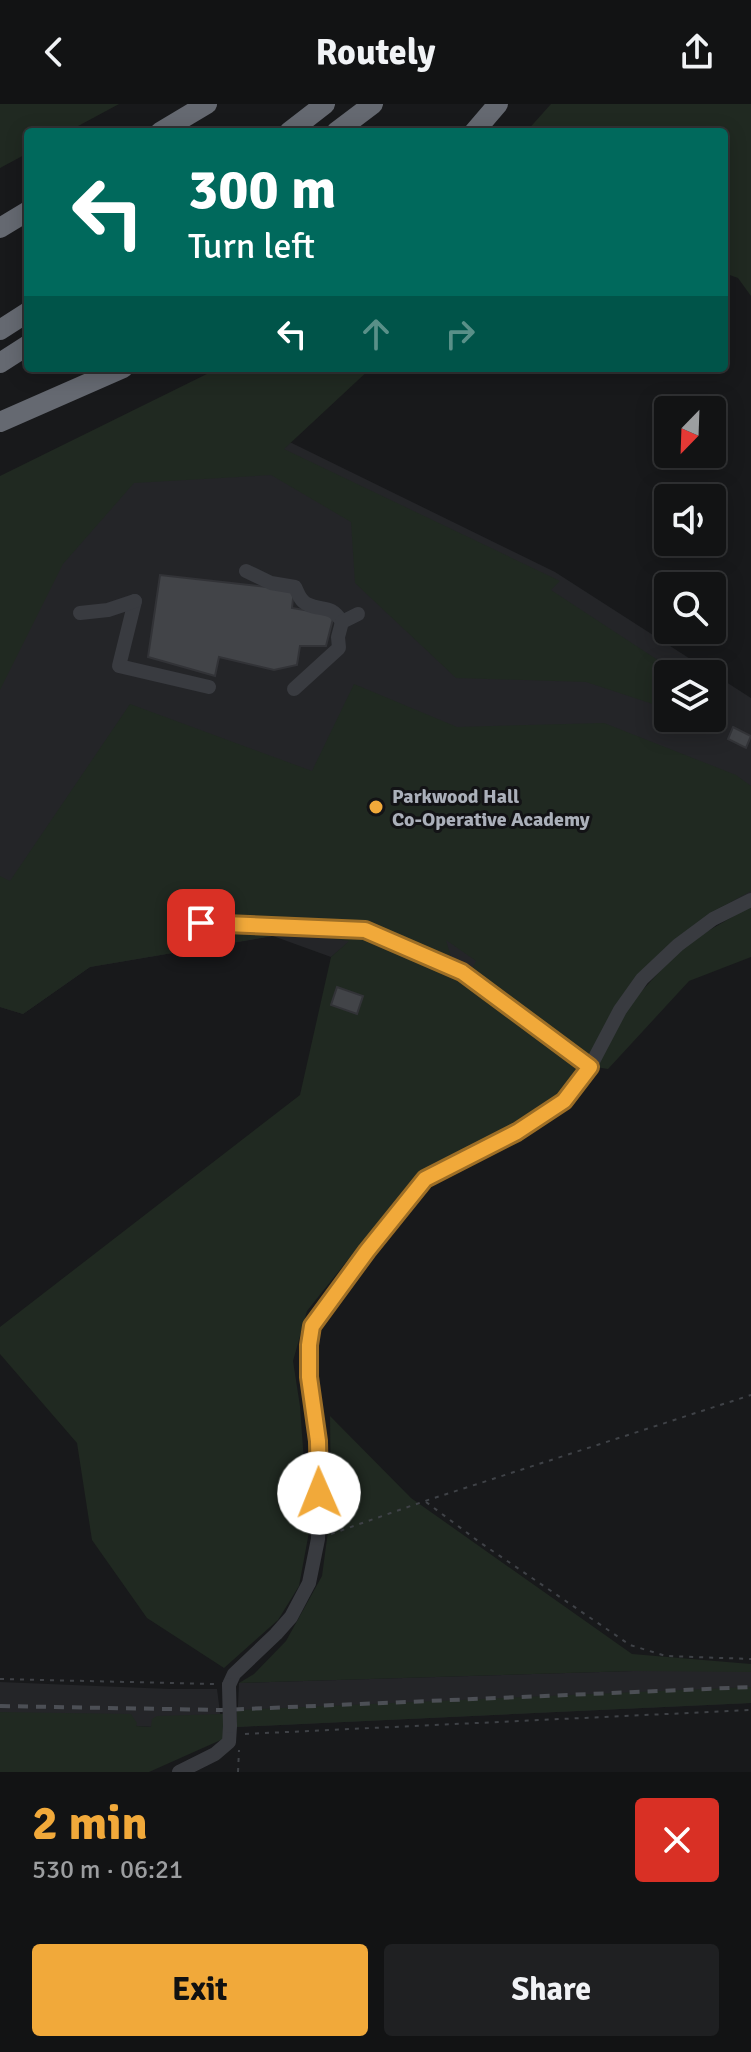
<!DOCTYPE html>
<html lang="en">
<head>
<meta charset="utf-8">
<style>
	:root { --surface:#121314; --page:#1f2022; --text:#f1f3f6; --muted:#9c9ea0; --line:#313234; --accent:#f1a93a }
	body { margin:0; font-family:Signika,sans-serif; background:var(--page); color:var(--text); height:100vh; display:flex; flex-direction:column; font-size:30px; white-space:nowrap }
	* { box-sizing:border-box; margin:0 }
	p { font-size:26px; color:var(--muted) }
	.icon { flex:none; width:44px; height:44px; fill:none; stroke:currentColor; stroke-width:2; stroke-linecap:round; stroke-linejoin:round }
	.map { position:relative; height:1668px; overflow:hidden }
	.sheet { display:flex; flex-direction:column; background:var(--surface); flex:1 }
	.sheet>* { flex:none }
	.hud { position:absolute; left:24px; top:24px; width:704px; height:244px; border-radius:8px; box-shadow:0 4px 20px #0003,0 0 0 2px var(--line); background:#00695c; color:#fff; overflow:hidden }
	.needle { width:52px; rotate:203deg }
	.fabs { position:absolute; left:654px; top:292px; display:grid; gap:16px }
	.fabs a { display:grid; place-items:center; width:72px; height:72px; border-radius:8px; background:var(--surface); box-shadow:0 4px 20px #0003,0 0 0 2px var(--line); font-size:40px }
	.pin { position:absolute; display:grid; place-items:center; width:68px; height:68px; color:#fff; margin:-34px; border-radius:16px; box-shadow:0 4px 12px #0006 }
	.me { position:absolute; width:88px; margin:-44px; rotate:359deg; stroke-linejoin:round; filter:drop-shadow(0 0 6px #0008) }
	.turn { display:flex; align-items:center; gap:28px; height:168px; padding:0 32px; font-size:36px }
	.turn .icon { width:104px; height:104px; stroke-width:2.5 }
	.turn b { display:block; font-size:56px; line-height:68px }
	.lanes { display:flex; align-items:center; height:76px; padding:0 32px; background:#0003; justify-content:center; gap:40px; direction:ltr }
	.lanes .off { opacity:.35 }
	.round { display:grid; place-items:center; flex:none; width:84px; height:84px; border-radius:8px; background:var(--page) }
	.overview { display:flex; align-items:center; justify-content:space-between; height:136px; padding:0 32px }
	h1 { font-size:48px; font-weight:800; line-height:60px; color:var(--accent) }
	.primary-button { display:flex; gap:16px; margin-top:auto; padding:16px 32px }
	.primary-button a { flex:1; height:92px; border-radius:8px; background:var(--accent); color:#111; font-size:32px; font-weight:800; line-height:92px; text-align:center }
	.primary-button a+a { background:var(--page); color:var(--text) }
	header { display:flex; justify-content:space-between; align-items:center; height:104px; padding:0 32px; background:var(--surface); font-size:36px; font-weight:800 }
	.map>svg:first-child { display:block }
</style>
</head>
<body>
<header><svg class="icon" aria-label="back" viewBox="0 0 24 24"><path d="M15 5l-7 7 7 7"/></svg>Routely<svg class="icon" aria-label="share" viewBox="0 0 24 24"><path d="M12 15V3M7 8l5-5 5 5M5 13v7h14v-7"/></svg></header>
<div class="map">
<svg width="751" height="1668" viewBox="0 0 751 1668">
	<rect width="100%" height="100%" fill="#18191b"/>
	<g fill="#242528" fill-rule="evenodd">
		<path d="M 210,299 L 555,468 L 751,594 L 751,792 L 712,812 L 617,903 L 350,837 L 331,853 L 273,832 L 90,863 L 23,910 L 0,903 L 0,378 ZM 668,570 L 712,570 L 712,614 L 668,614 Z"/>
		<path d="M 751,1562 L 751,1599 L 237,1623 L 239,1579 L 633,1567 Z"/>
		<path d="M 0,1578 L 170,1585 L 217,1585 L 222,1624 L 214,1627 L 0,1613 Z"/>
	</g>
	<g fill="#202921" fill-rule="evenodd">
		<path d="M 0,0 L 119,0 L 67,28 L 28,28 L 28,49 L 0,64 Z"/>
		<path d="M 551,0 L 751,0 L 751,192 L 738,174 L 724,169 L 724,28 L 526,28 Z"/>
		<path d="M 219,264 L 371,264 L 284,345 L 560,477 L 551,486 L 679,570 L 668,570 L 668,605 L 586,578 L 456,574 L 355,479 L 351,418 L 271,371 L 134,379 L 63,460 L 0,586 L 0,372 Z"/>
		<path d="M 354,580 L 457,623 L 604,619 L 736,671 L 751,682 L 751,787 L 709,810 L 637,874 L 588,954 L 470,869 L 476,857 L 446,836 L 456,871 L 583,964 L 547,1003 L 414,1073 L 307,1207 L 293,1257 L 300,1302 L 309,1428 L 299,1482 L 278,1516 L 224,1564 L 147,1514 L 92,1436 L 77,1339 L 0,1250 L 0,1223 L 300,991 L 331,853 L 349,837 L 290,829 L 90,863 L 23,910 L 0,903 L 0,772 L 10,777 L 130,600 L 312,667 ZM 337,883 L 363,892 L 357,910 L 331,901 Z"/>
		<path d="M 751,802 L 751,853 L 689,877 L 608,965 L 596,963 L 628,902 L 684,841 Z"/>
		<path d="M 330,1312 L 411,1394 L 632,1550 L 751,1560 L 751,1568 L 633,1567 L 239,1579 L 254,1570 L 286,1537 L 322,1472 L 331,1405 Z"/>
		<path d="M 751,1583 L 751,1599 L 237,1623 L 237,1606 Z"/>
		<path d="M 0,1608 L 131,1610 L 137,1619 L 136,1622 L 151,1623 L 152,1615 L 157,1612 L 223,1610 L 223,1635 L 149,1668 L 0,1668 Z"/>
	</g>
	<g fill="#424448" stroke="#323337" stroke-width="2">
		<path d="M 160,471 L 294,486 L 292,504 L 334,511 L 326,542 L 300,542 L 297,561 L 274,566 L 219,553 L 215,572 L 148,553 Z"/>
		<path d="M 733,623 L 751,632 L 746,644 L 728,635 Z"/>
		<path d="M 337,883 L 363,892 L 357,910 L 331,901 Z"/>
	</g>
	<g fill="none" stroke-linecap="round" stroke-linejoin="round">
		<g stroke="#3f4247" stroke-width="2" stroke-dasharray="4 6" stroke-linecap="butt">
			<path d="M 426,1398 L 478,1437 L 630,1541 L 666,1552 L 751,1555"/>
			<path d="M 331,1430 L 425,1397 L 751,1291"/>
			<path d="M 0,1575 L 215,1580"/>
			<path d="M 245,1630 L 751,1606"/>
			<path d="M 238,1668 L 239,1646"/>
		</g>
		<g stroke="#393b40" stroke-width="14">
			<path d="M 246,467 L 271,479 L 295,483 C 298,489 300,497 307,500 C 322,508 330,499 342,518"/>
			<path d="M 135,497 L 119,562 L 209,583"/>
			<path d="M 80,509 L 108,506 L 135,497"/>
			<path d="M 294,585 L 339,544 L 338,533 L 342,518 L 358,510"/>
			<path d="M 201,819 L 365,826 L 462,868 L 590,963"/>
			<path d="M 229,1581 L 234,1570 L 276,1530 L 291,1513 L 309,1479 L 318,1435 L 319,1389 L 318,1337 L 309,1273 L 309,1241 L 312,1222 L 367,1147 L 425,1075 L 517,1028 L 564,997 L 590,963 L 620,906 L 642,875 L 678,841 L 713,815 L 751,796"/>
			<path d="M 179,1668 L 215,1650 L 229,1638 L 230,1622"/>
		</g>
		<g stroke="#656971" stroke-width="20">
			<path d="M 160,28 L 207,0"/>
			<path d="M 289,28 L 325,0"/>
			<path d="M 336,28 L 373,0"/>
			<path d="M 474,28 L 498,0"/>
			<path d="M 0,124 L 28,107"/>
			<path d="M 0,226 L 28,208"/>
			<path d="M 0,259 L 28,241"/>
			<path d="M 0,318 L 123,264"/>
		</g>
		<path stroke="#4c4f55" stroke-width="4" stroke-dasharray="10 8" stroke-linecap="butt" d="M 0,1602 L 221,1606 L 751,1583"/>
		<path stroke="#393b40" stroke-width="14" d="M 229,1581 L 230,1622"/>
	</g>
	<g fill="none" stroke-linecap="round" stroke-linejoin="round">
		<g stroke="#9d6e26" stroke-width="20">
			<path id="route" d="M 201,819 L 365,826 L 462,868 L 590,963 L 564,997 L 517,1028 L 425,1075 L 367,1147 L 312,1222 L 309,1241 L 309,1273 L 318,1337 L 319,1389"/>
		</g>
		<use href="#route" stroke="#f1a93a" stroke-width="14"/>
	</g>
	<circle fill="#f1a93a" stroke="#131316" stroke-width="3" cx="376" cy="703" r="8"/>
	<g text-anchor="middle" stroke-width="6" stroke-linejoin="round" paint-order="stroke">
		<g font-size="20" font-weight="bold" fill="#abb0ba" stroke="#131316" text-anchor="start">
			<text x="392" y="699">Parkwood Hall<tspan x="392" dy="23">Co-Operative Academy</tspan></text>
		</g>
	</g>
</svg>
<div class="fabs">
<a><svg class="needle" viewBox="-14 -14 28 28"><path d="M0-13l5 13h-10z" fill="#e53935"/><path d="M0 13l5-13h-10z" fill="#9c9ea0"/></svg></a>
<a><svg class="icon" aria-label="sound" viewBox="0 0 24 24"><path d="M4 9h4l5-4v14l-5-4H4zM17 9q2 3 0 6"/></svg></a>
<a><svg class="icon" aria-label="search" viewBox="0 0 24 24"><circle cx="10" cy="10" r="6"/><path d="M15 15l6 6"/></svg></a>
<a><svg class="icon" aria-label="layers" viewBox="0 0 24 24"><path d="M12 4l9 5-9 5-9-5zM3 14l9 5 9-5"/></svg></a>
</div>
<div class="pin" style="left:201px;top:819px;background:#d93025"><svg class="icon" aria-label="arrive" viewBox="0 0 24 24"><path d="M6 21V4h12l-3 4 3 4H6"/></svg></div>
<svg class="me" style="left:319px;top:1389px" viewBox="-20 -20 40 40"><circle r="19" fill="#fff"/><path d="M0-13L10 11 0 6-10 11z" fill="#f1a93a"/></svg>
<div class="hud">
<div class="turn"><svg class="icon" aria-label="left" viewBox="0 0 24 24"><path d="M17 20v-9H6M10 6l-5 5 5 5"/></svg><div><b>300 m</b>Turn left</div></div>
<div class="lanes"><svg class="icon" aria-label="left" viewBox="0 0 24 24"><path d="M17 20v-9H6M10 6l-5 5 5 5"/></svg><svg class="icon off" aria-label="ahead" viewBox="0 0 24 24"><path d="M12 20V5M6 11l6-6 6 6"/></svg><svg class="icon off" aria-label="right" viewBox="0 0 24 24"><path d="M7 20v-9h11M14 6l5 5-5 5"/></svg></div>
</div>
</div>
<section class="sheet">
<div class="overview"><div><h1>2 min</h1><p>530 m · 06:21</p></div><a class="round" style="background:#d93025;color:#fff"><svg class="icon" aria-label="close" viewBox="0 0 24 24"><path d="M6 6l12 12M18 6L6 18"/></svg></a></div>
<div class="primary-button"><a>Exit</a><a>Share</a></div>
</section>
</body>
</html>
